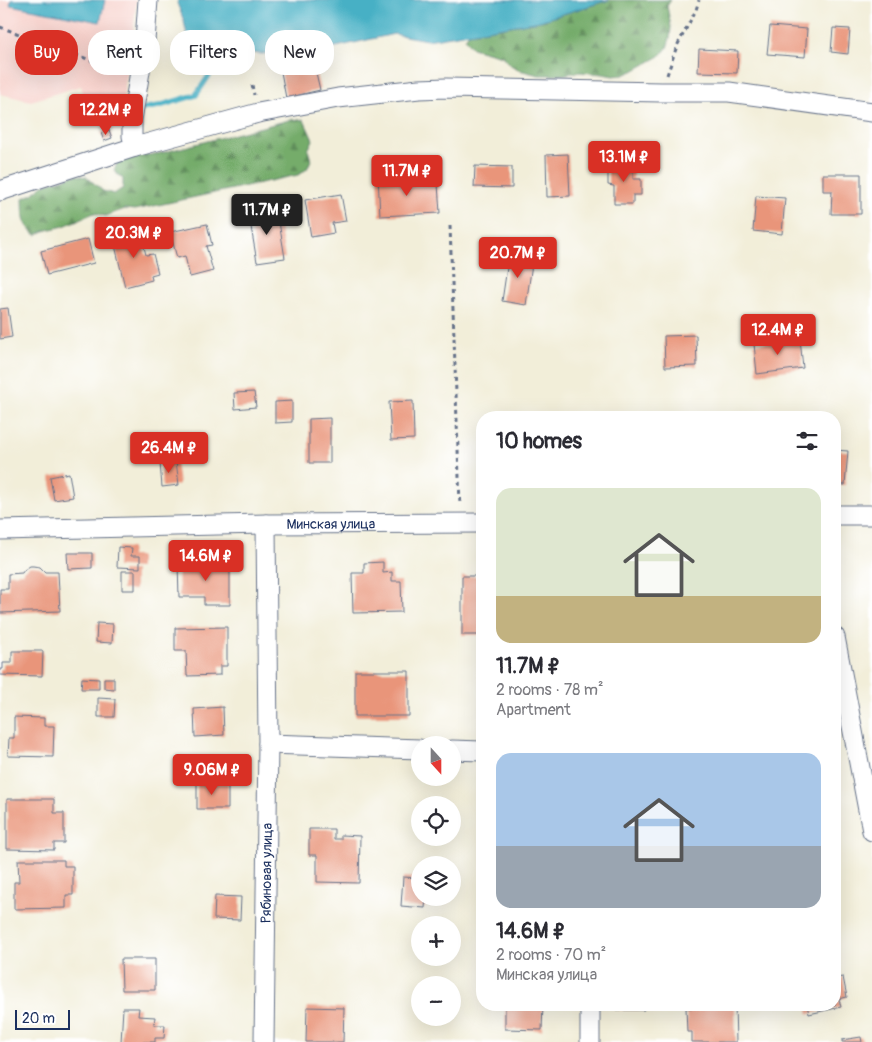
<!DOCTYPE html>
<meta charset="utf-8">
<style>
:root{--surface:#fff;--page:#f2f2f3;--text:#2b2b33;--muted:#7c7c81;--accent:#d93025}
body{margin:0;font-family:Pangolin,sans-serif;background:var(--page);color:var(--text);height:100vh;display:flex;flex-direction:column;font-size:19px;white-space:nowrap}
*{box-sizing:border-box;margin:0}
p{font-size:16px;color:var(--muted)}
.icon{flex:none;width:28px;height:28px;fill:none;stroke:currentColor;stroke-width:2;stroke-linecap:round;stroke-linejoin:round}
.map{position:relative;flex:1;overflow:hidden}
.side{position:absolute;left:476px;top:411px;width:365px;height:600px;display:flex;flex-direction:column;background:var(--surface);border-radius:20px;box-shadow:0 5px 20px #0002}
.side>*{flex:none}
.guide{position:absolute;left:15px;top:30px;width:386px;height:45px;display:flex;gap:10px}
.needle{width:32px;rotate:159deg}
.fabs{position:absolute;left:411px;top:736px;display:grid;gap:10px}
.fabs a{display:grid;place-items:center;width:50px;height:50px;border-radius:50%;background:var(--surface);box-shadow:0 5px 20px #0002;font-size:25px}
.scale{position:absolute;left:15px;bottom:12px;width:55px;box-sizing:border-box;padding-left:5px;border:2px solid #1b2f5e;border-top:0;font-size:14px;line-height:18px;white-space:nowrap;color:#1b2f5e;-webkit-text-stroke:4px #fff;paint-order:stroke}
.price{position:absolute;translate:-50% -42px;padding:0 11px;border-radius:5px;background:var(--accent);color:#fff;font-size:16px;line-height:32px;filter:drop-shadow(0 1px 2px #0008)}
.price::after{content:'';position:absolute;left:50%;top:30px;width:15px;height:11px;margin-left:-8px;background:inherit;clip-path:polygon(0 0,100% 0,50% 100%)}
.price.active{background:#222;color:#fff}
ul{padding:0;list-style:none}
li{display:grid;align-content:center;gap:10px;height:265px;padding:0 20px}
li span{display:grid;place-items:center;height:155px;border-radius:15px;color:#555}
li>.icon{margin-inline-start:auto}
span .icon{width:90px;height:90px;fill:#fffc;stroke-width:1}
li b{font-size:21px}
h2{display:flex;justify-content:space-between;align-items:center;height:60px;padding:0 20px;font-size:21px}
.chip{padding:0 18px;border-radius:20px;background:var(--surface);box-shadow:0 5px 20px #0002;font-size:18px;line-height:45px}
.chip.active{background:var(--accent);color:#fff}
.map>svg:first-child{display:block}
.built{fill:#f7d0ca}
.forest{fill:url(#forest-firs);stroke:#486e64}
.water{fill:#46b0c5;stroke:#307092}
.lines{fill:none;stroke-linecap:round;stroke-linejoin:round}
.stream{stroke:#46b0c5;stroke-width:5.5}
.building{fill:#e9957a}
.minor-casing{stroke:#667289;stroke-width:21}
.path{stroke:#667289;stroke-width:3;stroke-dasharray:4 4;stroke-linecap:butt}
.minor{stroke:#fff;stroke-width:19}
.labels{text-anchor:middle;stroke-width:4;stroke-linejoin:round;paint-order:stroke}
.street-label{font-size:14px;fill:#1b2f5e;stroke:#fff}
</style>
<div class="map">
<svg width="872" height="1042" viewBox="0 0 872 1042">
<defs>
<pattern id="forest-firs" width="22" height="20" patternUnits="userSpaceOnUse" patternTransform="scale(1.25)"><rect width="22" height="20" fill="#75ac6a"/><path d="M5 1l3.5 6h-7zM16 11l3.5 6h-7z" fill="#5f8c5a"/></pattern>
</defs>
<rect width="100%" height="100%" fill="#fff"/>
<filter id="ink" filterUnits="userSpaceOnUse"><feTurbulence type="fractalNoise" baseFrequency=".02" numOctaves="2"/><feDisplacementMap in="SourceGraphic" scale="10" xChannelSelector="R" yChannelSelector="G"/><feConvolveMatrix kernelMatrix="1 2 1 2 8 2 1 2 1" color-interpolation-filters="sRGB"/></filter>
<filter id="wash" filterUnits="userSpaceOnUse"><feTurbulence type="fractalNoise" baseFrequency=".0096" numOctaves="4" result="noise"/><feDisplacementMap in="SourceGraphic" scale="20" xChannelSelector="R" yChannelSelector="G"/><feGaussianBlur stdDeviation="1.12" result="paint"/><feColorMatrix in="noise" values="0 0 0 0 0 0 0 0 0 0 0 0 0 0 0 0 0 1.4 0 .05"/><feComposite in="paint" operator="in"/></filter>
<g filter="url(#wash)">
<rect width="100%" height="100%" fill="#f2eed9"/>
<path class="built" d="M0,0H136L133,39L119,119L89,113L81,86L31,101L0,94Z"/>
<path class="forest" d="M609,0H671L667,6L671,27L670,38L667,48L660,56L633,71L623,75L613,76L603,74L580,72L560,75H539L519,70L509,64L502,56L472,48L465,39L469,33L540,21Z
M293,119L304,120L313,140L308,150L311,160L307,169L298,175L135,210L125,209L105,216L94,213L64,226L44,231L36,235C21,223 24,215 23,198L33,194L43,185L76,175L87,177L103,191L114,194L123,188V179L114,171L118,161L138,154L149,155L161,153Z"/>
<path class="water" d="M11,0H105L100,22L10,5Z
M178,0H609L540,21L427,40L394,34L336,47L263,54L225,51L197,43L187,35L184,21L177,3Z"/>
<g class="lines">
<path class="stream" d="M142,109L159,106L196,95L229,46"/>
</g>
<g id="blocks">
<path class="building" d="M770,26L807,29L805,57L767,54Z
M833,28L850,29L848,54L831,52Z
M699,49L738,51L737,73L698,72Z
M314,64L320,90L286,98L281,72Z
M109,130L112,138L104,141L101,133Z
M568,154L570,196L547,197L546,155Z
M608,164H633V179H641V195H633V204H614V186L608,185Z
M475,166L512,167V188L474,187Z
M823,174H861V214H831L832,191H823Z
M409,175L410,185L438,184L440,213L380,216L378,176Z
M341,194L346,221L332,223L334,233L311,237L305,200Z
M756,196L785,198L782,234L753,231Z
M277,210L285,258L257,262L249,215Z
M207,224L212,245L206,246L213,271L190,277L185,256L177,258L170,232Z
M140,231L146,255L153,254L158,273L151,275L152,280L125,287L113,237Z
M88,239L94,263L47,275L41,251Z
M509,254L533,257L526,305L502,301Z
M8,308L12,337L0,339V309Z
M696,335L697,366L665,367L664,336Z
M800,339L803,368L757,374L754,344Z
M254,392L256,407L235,409L234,393Z
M292,401V422L275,423V402Z
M413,401L414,439L391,440L389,402Z
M330,418V463H309V419Z
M835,450L848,451L845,485L835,484Z
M176,461L179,485L162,487L160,463Z
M69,473L73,497L54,500L50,477Z
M118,547L132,548L131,556H140V568L117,567Z
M67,553H92V568L68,569Z
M383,562V573L392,572V581H401L402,612L353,613L352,573H364V563Z
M230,563V605H204V597H179L178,564Z
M30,566H33L40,567L45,572H58L60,611L0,613V589H8V574L22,573L24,570Z
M122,571H135V590H122Z
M462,576H481V583H482V635H462Z
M97,623L113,624L112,643L96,642Z
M227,627V666H220V675L187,676L186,651H175V628Z
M12,651H43L42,676L0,675V669H3V663H12Z
M355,671H409V716H355Z
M82,678L99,679V689H81Z
M104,678H114V689L104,688Z
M98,698L115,699L114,717H98Z
M223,707L224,735L195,737L194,709Z
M14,717L44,718V726H54L53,757L8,756L9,738H14Z
M197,783H228V809H197Z
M7,799H54V813H64V843H54V850L7,849Z
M309,829H334V839H341V835L360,836L359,883L317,882V855H309Z
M18,860H64V866H73V895H66V908L14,909V882H19Z
M403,877L420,878V898H426L425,908L401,906Z
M215,896L241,897L240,920L214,919Z
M121,959H155V990H122Z
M843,977L847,997L839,999L841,1007L809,1014L807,1005H835V978Z
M505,1005H543L542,1030L505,1029Z
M617,1005H644V1010H617Z
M703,1005H735L736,1042H692V1032H687L686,1008H704Z
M307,1007L344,1008L343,1042H306Z
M123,1008H139L138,1016L155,1017L154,1025H165L164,1038H155V1042H121Z
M861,1037L862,1042H842V1040Z"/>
</g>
</g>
<g filter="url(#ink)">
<use href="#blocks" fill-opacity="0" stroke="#667289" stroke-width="1"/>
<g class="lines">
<g class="minor-casing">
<g id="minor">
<path d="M135,147L132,136V120L145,41L148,0"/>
<path d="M0,191L135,147L258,113L338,98L419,89L446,88L661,92H729L872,112"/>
<path d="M835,515H872"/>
<path id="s1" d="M0,530L266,524L482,523"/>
<path d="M835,637L872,831"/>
<path d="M268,744L420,749"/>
<path d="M452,750L482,751"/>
<path id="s2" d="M264,1042L268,744L266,524"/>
<path d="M590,1042V1005"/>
</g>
</g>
<path class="path" d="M0,27L93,61
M667,75L677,46L696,10L699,0
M252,85L254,95
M450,226L460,505"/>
<use href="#minor" class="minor"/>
</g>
</g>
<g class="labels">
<g class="street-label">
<text dy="5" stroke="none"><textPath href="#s1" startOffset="331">Минская улица</textPath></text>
<text dy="5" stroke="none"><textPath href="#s2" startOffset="169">Рябиновая улица</textPath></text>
</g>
</g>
</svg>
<div class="fabs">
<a><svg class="needle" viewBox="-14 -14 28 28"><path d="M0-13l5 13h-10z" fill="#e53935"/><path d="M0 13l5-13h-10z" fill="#7c7c81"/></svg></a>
<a><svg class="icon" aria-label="locate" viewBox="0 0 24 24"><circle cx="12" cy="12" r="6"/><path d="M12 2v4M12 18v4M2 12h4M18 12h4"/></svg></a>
<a><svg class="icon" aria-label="layers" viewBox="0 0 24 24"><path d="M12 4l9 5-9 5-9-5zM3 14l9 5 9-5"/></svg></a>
<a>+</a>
<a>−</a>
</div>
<div class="scale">20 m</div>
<b class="price" style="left:106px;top:136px">12.2M ₽</b>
<b class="price" style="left:624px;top:183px">13.1M ₽</b>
<b class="price" style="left:407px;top:197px">11.7M ₽</b>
<b class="price active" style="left:267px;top:236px">11.7M ₽</b>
<b class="price" style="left:134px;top:259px">20.3M ₽</b>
<b class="price" style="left:518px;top:279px">20.7M ₽</b>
<b class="price" style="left:778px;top:356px">12.4M ₽</b>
<b class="price" style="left:169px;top:474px">26.4M ₽</b>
<b class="price" style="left:206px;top:582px">14.6M ₽</b>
<b class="price" style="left:212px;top:796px">9.06M ₽</b>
<div class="guide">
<a class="chip active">Buy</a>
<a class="chip">Rent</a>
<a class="chip">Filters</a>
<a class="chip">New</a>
</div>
<section class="side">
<h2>10 homes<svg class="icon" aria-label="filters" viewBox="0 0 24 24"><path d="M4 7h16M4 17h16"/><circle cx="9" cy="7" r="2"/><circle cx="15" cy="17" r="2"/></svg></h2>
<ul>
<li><span style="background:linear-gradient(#dfe7d0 70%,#c2b280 0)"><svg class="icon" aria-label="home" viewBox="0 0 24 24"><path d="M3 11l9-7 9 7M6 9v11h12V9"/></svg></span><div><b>11.7M ₽</b><p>2 rooms · 78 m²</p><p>Apartment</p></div></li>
<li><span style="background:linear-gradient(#a9c7e8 60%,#9aa5b1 0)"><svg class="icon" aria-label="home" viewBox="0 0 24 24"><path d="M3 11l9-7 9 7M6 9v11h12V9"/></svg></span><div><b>14.6M ₽</b><p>2 rooms · 70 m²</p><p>Минская улица</p></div></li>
</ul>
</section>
</div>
